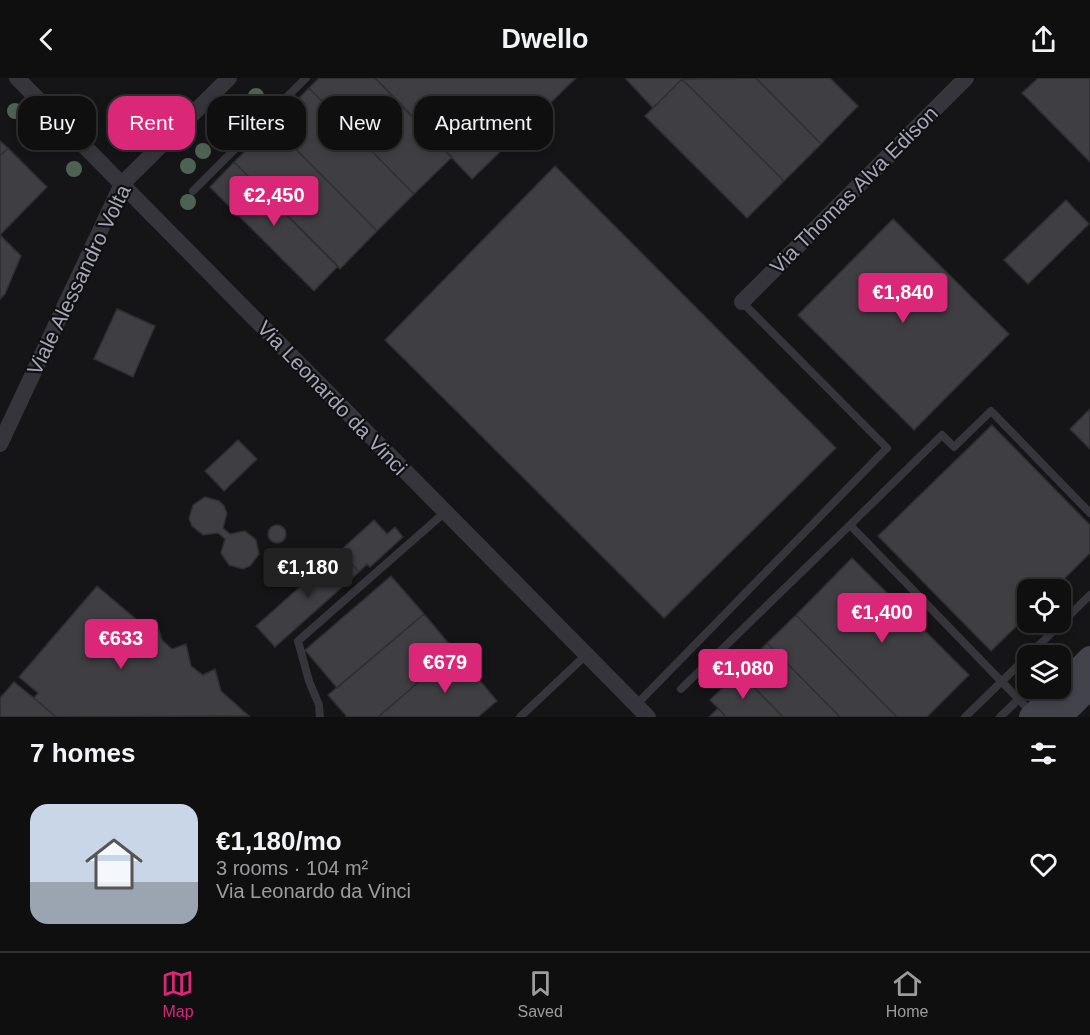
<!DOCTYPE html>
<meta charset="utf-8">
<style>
:root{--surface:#100f10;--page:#191819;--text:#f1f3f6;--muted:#9c9c9f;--line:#302f30;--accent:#db2777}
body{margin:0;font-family:Arial,sans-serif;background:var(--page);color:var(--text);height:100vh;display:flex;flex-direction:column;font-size:22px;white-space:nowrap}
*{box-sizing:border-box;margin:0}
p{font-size:20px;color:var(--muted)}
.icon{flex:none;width:33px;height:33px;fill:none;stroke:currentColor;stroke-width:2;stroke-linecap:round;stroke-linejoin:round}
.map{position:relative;height:639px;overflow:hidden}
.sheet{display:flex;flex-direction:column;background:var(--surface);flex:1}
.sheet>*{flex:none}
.top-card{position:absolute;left:18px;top:18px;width:600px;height:54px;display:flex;gap:12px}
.buttons{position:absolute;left:1017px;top:501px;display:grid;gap:12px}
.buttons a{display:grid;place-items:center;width:54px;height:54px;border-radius:12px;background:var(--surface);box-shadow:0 3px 9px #0003,0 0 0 2px var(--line);font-size:30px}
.price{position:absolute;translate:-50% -51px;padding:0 14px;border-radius:6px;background:var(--accent);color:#fff;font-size:20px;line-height:39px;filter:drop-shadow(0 2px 3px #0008)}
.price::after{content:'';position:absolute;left:50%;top:36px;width:18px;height:14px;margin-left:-9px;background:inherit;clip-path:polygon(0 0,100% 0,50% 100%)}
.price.on{background:#222;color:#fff}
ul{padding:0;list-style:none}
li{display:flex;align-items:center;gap:18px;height:150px;padding:0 30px}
li span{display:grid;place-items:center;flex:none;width:168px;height:120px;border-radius:18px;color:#555}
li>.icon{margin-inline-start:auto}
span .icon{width:72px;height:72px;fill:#fffc;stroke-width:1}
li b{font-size:26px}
h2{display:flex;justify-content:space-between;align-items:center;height:72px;padding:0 30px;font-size:26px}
.chip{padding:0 21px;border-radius:18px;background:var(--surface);box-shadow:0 3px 9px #0003,0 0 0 2px var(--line);font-size:21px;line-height:54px}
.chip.on{background:var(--accent);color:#fff}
header{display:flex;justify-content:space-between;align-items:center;height:78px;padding:0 30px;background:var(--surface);font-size:27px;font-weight:700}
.tabs{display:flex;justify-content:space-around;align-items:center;height:84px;border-top:2px solid var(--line);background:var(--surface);font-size:16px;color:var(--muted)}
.tabs a{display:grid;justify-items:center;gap:3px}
.tabs .on{color:var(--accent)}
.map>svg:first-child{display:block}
.building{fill:#3f3e43;stroke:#2f2e32;stroke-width:1.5}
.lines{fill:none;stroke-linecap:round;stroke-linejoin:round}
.lane{stroke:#36353b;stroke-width:8}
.street{stroke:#36353b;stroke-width:16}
.secondary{stroke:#43444b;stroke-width:24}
.tree{fill:#4e6254}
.labels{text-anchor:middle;stroke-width:4.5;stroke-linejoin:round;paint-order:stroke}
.street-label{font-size:21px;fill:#a6a7b7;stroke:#100f11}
</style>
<header><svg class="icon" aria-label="back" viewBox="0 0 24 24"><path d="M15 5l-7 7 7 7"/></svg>Dwello<svg class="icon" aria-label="share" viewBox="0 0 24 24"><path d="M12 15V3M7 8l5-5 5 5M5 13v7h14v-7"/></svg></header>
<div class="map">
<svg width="1090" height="639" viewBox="0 0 1090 639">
<rect width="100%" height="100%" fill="#151416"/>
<path class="building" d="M319,0H375L452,79L414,116L309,10Z
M375,0H576L472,101Z
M625,0H683L653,30Z
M756,0L821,66L784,103L682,1Z
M756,0H830L858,28L821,66Z
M1038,0H1090V84L1022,15Z
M682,1L784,103L747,140L645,38Z
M309,10L414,116L377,153L272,47Z
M272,47L377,153L340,191L234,84Z
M0,63L8,70L0,78Z
M8,70L47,109L0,157V78Z
M234,84L338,188L314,213L210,109Z
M555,88L836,370L664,540L385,262Z
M1066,122L1089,146L1028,206L1004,182Z
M893,141L1009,256L914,352L798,237Z
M0,157L21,178L5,216L0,221Z
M117,231L155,248L133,299L94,281Z
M1090,331V371L1070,351Z
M992,347L1090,447V475L1053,512H1028V537L991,573L878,458Z
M238,362L257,381L224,413L205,393Z
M205,419L219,423L224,428L227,435L223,450L230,456L245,453L256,462L259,476L250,488L243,491L229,487L221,475L225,461L218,455L203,457L192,448L189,441L193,427Z
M374,442L387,456L395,449L403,459L370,489L367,486L359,494L340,473Z
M268 456a9 9 0 1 1 18 0a9 9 0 1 1-18 0Z
M340,473L359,494L275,569L256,548Z
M852,480L969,597L927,639H897L796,537Z
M391,498L424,536L337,610L305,572Z
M97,508L143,547L156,542L162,562L172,571L186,566L191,588L203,597L215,591L221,613L249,638L56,639L34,620L38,615L19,599Z
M424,536L455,573L378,639H347L328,617Z
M796,537L897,639H840L767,565Z
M767,565L840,639H783L739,594Z
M455,573L497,623L478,639H378Z
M739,594L783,639H726L718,630L710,622Z
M14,604L34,620L56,639H0V620Z
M718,630L726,639H709Z"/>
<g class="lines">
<path class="lane" d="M193,113L306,0
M1028,578L1090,517
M681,611L850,447
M636,627L887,370L742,224
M1032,635L850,447L942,357L954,369L991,333L1090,435
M320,639L319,627L309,603L298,563L444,435
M520,639L586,577
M965,639L1028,578
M1000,639L1019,621"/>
<path class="street" d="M17,0L648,639
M742,224L966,0
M0,366L122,106L229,0"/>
<path class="secondary" d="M1060,610L1090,580
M1031,639L1060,610
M1060,639L1090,609"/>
</g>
<g class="tree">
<circle cx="256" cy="18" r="8"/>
<circle cx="242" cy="32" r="8"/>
<circle cx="15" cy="33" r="8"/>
<circle cx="230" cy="45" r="8"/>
<circle cx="39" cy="57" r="8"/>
<circle cx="216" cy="59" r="8"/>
<circle cx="203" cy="73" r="8"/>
<circle cx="188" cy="88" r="8"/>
<circle cx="74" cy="91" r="8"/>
<circle cx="188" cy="124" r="8"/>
</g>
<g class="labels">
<g class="street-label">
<text transform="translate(854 112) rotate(-45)" y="7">Via Thomas Alva Edison</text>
<text transform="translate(79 202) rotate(-64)" y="7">Viale Alessandro Volta</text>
<text transform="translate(332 320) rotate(46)" y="7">Via Leonardo da Vinci</text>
</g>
</g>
</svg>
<div class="buttons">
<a><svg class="icon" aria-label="locate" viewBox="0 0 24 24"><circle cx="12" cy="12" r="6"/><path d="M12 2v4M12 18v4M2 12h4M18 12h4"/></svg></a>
<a><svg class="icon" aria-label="layers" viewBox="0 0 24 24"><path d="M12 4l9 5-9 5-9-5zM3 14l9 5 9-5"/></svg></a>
</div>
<b class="price" style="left:274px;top:149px">€2,450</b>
<b class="price" style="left:903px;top:246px">€1,840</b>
<b class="price on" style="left:308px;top:521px">€1,180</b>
<b class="price" style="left:882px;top:566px">€1,400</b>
<b class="price" style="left:121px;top:592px">€633</b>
<b class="price" style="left:445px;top:616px">€679</b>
<b class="price" style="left:743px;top:622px">€1,080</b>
<div class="top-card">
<a class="chip">Buy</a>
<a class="chip on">Rent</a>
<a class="chip">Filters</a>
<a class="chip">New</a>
<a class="chip">Apartment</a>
</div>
</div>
<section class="sheet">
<h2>7 homes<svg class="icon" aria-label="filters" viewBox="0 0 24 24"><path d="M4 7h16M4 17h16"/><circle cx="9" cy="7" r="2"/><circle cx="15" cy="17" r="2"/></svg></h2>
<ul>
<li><span style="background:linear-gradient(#c9d6e8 65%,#9aa5b1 0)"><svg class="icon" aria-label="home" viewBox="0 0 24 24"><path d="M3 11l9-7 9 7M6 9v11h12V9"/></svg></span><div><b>€1,180/mo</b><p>3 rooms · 104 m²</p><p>Via Leonardo da Vinci</p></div><svg class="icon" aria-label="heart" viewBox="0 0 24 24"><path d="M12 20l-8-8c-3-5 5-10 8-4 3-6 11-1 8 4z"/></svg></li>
</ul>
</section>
<nav class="tabs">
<a class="on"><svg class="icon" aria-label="map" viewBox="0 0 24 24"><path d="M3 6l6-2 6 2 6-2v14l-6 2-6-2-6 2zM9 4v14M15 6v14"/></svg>Map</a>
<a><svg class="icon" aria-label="saved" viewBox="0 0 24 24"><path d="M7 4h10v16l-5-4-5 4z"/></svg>Saved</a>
<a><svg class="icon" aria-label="home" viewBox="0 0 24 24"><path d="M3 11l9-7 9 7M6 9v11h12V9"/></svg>Home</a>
</nav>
